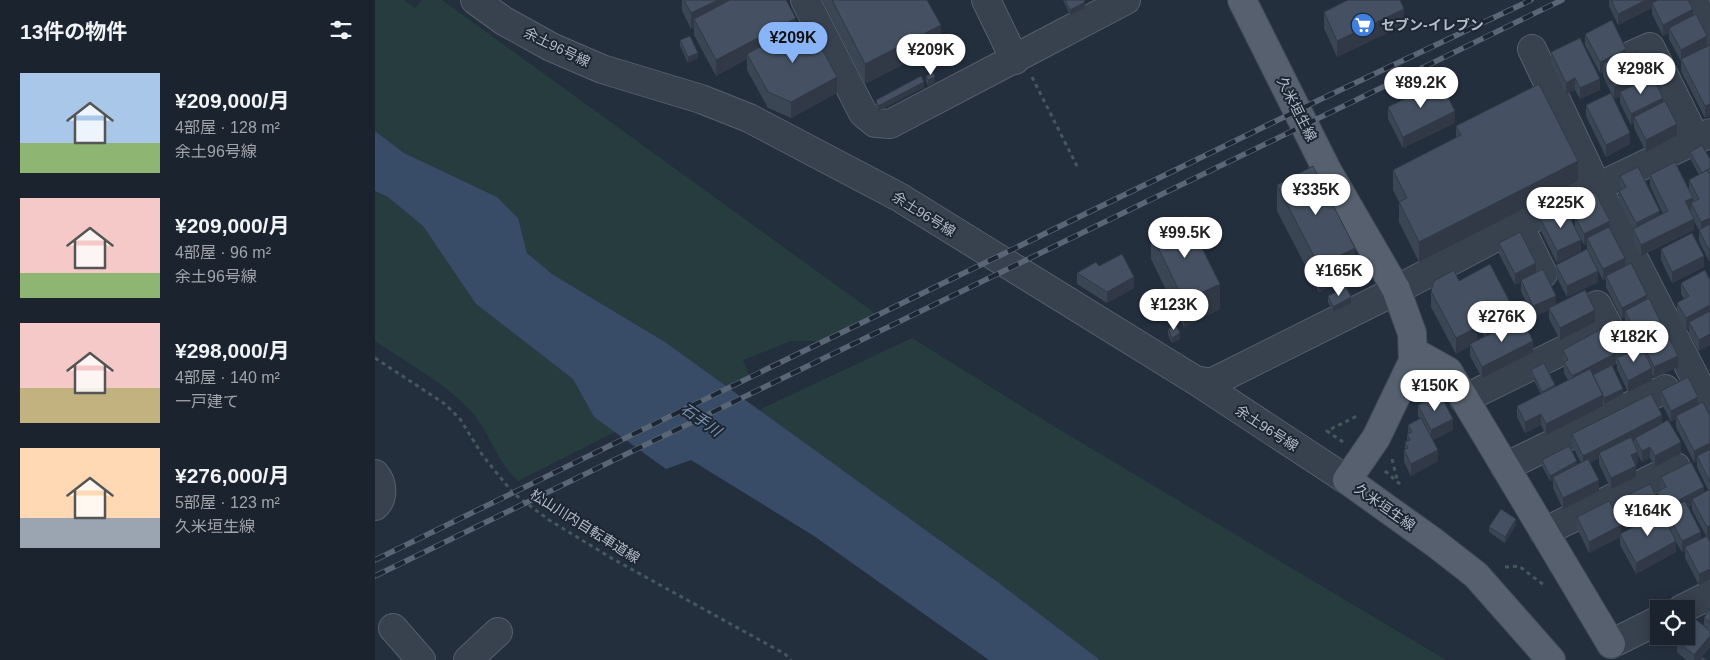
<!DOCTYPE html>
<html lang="ja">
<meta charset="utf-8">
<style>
:root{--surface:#1b232e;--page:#242b36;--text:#f1f3f6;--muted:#a0a4aa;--line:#39404a;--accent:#8ab4f8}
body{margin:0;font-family:Arial,"Noto Sans JP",sans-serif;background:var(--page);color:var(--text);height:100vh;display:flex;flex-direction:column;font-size:19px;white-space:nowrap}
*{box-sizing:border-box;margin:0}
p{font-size:16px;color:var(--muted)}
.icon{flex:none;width:28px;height:28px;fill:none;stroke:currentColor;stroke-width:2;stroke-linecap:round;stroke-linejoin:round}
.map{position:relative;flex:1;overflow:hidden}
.panel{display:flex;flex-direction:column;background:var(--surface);width:375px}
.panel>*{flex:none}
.tools{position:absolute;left:1275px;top:600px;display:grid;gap:10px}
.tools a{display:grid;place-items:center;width:45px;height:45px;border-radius:0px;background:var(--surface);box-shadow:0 2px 12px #0003,0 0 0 1px var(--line);font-size:25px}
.price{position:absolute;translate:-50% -42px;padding:0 11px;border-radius:18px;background:#fff;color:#222;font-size:16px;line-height:32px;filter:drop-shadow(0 1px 2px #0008)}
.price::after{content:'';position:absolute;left:50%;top:30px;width:15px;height:11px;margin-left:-8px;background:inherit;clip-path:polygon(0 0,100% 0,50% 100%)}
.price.current{background:var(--accent);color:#111}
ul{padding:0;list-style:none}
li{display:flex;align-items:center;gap:15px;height:125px;padding:0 20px}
li span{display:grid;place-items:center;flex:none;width:140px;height:100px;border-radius:0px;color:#555}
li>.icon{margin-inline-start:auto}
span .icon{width:60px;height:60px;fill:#fffc;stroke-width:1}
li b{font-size:21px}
h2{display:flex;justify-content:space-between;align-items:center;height:60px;padding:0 20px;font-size:21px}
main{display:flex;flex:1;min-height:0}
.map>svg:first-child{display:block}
.green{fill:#263c3f}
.water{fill:#394c67}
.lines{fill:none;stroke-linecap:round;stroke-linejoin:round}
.minor-casing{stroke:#565f6c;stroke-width:30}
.major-casing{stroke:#414a57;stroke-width:30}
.path{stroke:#44595c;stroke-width:3;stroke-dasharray:4 4;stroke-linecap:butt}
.minor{stroke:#38414e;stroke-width:28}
.major{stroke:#56606e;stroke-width:28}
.rail-casing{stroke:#5a6575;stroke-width:5.5}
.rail{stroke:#1d2633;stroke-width:4;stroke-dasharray:11;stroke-linecap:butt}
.wall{fill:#3b4654;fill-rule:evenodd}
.shaded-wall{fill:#303945}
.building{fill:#455162;stroke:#303945}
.labels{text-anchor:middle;stroke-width:4;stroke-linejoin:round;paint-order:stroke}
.poi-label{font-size:14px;font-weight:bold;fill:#b4bcc9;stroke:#1d2633;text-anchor:start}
.street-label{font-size:14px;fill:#b4bcc9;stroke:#1d2633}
.water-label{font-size:15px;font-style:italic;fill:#7c92b1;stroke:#1d2633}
</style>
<main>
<section class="panel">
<h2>13件の物件<svg class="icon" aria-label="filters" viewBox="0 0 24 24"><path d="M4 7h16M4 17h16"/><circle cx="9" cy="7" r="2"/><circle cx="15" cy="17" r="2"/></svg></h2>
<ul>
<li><span style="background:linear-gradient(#a9c7e8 70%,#8fb573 0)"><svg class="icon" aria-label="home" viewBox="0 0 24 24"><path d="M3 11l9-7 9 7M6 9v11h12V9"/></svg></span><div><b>¥209,000/月</b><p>4部屋 · 128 m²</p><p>余土96号線</p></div></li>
<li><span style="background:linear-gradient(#f6c9c9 75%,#8fb573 0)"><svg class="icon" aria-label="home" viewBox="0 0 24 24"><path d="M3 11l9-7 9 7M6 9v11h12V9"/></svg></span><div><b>¥209,000/月</b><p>4部屋 · 96 m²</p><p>余土96号線</p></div></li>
<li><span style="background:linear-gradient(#f6c9c9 65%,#c2b280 0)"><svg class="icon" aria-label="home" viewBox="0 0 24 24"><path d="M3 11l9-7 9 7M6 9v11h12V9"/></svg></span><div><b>¥298,000/月</b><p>4部屋 · 140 m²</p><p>一戸建て</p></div></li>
<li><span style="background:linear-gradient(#ffd9b3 70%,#9aa5b1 0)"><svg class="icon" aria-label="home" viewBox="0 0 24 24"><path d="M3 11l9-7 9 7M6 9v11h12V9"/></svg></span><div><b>¥276,000/月</b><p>5部屋 · 123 m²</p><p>久米垣生線</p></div></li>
</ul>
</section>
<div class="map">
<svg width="1335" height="660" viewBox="0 0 1335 660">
<rect width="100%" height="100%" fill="#242f3e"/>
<path class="green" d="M0,0H29L40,8L47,0H67L501,314L445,341H416L368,360L374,375L351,387L290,342L177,274L152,253L143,218L122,197L29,153L0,131Z
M0,191L13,197L48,226L101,304L198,379L219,417L240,432L143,481C121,461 115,432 96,411C70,383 32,363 0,341Z
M537,338L685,430L1071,660H725L624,583L384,410Z"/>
<path class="water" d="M0,131L29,153L122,197L143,218L152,253L177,274L290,342L624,583L725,660H614L439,536L316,460L291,469L219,417L198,379L101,304L48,226L13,197L0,191Z"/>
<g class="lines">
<g class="minor-casing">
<path id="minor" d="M100,0L129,21L176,47L227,69L326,99L374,118L524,197L820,380L972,480
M430,0L488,113L500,123L515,124L751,0
M611,0L640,60
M1318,0L1335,34
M1157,49L1222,187L1335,407
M1255,56L1275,47L1321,140
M1144,225L1168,274
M1222,305L1245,349
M820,380L836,383L1006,298L1144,225L1335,133
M1089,399L1234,328
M1130,467L1290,389
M0,474C8,483 9,498 0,506
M1169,532L1301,467
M1307,609L1335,595
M18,628L46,660
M1236,644L1284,620
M93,660L123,632"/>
</g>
<g class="major-casing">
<path id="major" d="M867,0L952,170L1021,289L1037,333L1038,361L1001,438L972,480L1060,543L1101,575L1176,660
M1039,352L1073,371L1236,644"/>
</g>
<path class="path" d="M657,77L704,170
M0,358L70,404L85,419L108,456L138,493L174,520L238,559L410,654L416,660
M968,442L952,431L982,416
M1017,459L1022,479
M1010,471L1026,485
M1130,567L1144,566L1170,586"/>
<use href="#minor" class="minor"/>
<use href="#major" class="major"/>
<g class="rail-casing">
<path id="rail" d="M0,560L942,101L1156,0
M0,576L1187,0"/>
</g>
<use href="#rail" class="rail"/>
</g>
<path class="wall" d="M307,0H411L421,27L462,93L416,118L393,108L372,70V59L341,76L319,35V28L316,29L307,11Z
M447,0H552L566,45L490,84Z
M688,0H709L710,8L695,15Z
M1234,0H1313L1318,15L1332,36L1330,118L1306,71V61L1294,39V33L1288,36L1277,14V8L1243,25L1234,6Z
M949,12L1029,25L962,57L949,28Z
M1210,34L1251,53L1253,57L1275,77L1288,102L1302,135L1271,152L1259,128V123L1256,125L1245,103V96L1239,99L1228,76V72L1225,73L1210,45Z
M305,40L323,58L313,63L305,46Z
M1176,52L1225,90L1205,99L1200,90L1191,94L1176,63Z
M551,76L560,82L553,86L551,81Z
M549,87L503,111L501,106V100Z
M1211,105L1255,144L1231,157L1211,116Z
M1013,107L1080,123L1028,148L1013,119Z
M1081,126L1203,181L1044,262L1024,222V202L1018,190V170L1081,138Z
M1315,152L1335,159V261H1334L1324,241V230L1319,221V230L1266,256L1258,240V229L1244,202V191L1247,189L1245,187V176L1285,215L1288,214L1275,186V175L1314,190V180L1324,175L1315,158Z
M902,185L980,273L944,292L902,211Z
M1202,201L1235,229L1250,266L1272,299L1303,367L1279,378L1277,374V380L1253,392L1242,369V358L1263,347L1250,322V317L1247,319L1231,287V279L1228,280L1212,250V244L1209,245L1200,228V217L1204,215L1202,212Z
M1165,218L1206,251L1182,263L1165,229Z
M776,233L845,309L809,327L776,259Z
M1124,243L1161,273L1181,305L1220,322L1185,340L1174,319V310L1158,317L1146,291V282L1140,285L1124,254Z
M1286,249L1329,267L1297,283L1286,260Z
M1181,265L1223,282L1192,297L1181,276Z
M724,266L759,288L732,303L702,284V273Z
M1330,270L1324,351L1314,333V328L1311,330L1302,314V303L1309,299L1306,294V283Z
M1084,281L1138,323L1158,352L1107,378L1095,356V346L1081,354L1056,307V291ZM1105,327L1110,337L1102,341V328Z
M953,296L976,303L958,312L953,302Z
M793,329L805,339L797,343L793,335Z
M1188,350L1241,364L1237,366L1248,394L1229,404L1228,402V406L1171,435L1166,425L1150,433L1142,417V406L1166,394L1156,375V370L1180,387L1193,380L1189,373Z
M1286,391L1323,404L1335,416V536L1333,538L1335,542V580L1324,585L1310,558V551L1307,552L1301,542V552L1261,574L1245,545V537L1214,553L1202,528V517L1246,533L1256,528L1247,509V498H1282V492L1286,489V477L1329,492L1333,490L1322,467V461L1319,462L1301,427V419L1296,422L1286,402ZM1317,505V510L1331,536L1326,539L1313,507ZM1287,512L1290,518H1291V522L1287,514Z
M1043,405L1078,430L1058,440L1063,461L1036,476L1029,462V450H1030V442H1032V434H1033V425L1045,419L1043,416Z
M1287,423L1306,453L1280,467L1275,458L1267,462L1263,455V463L1260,464L1261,477L1236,489L1224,464V458L1215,463L1224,491L1188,509L1178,488V480L1175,481L1167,466V460L1202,465L1206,463L1197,445V434Z
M1141,525L1130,543L1114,532V527Z
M1335,608V647L1324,660H1311L1302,652V641L1304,639L1301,636H1311L1329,626V618Z"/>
<path class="shaded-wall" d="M343,0H376L319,19V28L316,29V13Z
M1271,0H1287L1277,3V8L1243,25V14Z
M710,2V8L695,15V10Z
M1029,9V25L962,57V41Z
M1318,9V20L1294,28V33L1288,36V25Z
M421,18V33L372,54V59L341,76V60Z
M566,25V45L490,84V64Z
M1332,36V47L1306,59V61V50Z
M1251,49V60L1228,64V72L1225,73V62Z
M323,53V58L313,63V57Z
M1275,69V80L1245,92V96L1239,99V87Z
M462,77V93L416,118V102Z
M560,77V82L553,86V80Z
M1200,78V90L1191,94V83Z
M1225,79V90L1205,99V88Z
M549,82V87L503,111V106Z
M1288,98V109L1259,117V123L1256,125V114Z
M1335,104V115L1330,118V106Z
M1080,111V123L1028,148V137Z
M1302,124V135L1271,152V140Z
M1255,133V144L1231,157V145Z
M1203,161V181L1044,262V242Z
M1318,198V208L1316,203V210L1310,213V201Z
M1285,211V222L1261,234V223Z
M1335,218V229L1326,234V222Z
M1319,219V230L1266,256V245Z
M1235,221V232L1212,238V244L1209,245V234Z
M1206,240V251L1182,263V251Z
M980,248V273L944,292V266Z
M1335,249V261H1334V250Z
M1329,256V267L1297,283V272Z
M1250,258V269L1231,276V279L1228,280V269Z
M1161,263V274L1146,280V282L1140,285V274Z
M1223,271V282L1192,297V286Z
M759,277V288L732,303V292Z
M845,284V309L809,327V301Z
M1272,295V306L1250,311V317L1247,319V308Z
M1181,296V307L1174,308V310L1158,317V306Z
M976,297V303L958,312V307Z
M1335,305V316L1314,322V328L1311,330V318Z
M1138,308V324L1111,338V322Z
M1220,310V322L1185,340V328Z
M1105,311V327L1102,328V342L1095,344V346L1081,354V338L1097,315Z
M1288,327V338L1268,344V348L1264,350V339Z
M805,333V339L797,343V338Z
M1335,334V345L1324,351V340Z
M1158,341V352L1107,378V367Z
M1241,353V364L1197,387V376Z
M1303,356V367L1279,378V367Z
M1277,368V380L1253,392V381Z
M1248,389V394L1229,404V398Z
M1228,395V406L1171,435V424Z
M1323,397V408L1301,416V419L1296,422V411Z
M1166,414V425L1150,433V422Z
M1287,415V426L1260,438V440L1226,457L1224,453V458L1208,467V456Z
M1078,419V430L1056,441V430Z
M1306,442V453L1280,467V456Z
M1335,443V454L1322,456V461L1319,462V451Z
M1275,447V458L1267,462V451Z
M1063,450V461L1036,476V464Z
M1263,452V463L1256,466V455Z
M1202,461V467L1178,477V480L1175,481V476Z
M1261,466V477L1236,489V478Z
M1224,480V491L1188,509V498Z
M1329,487V498L1317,499V505L1294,516L1291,511V518H1290V507Z
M1287,508V519L1258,532V521Z
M1141,519V525L1130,543V537Z
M1246,525V537L1245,534V537L1214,553V542Z
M1335,525V536L1332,538V527Z
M1326,532V543L1310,547V551L1307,552V541Z
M1301,541V552L1261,574V563Z
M1335,569V580L1324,585V574Z
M1335,636V647L1324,660H1319V655Z"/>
<path class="building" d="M309,0H343L316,13Z
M355,0H411L421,18L341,60L319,19Z
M457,0H552L566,25L490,64Z
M690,0H709L710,2L695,10Z
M973,0H1025L1029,9L962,41L949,12Z
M1236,0H1271L1243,14Z
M1283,0H1313L1318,9L1288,25L1277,3Z
M1321,14L1332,36L1306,50L1294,28Z
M1237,20L1251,49L1225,62L1210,34Z
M432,21L462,77L416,102L393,92L372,54Z
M315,36L323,53L313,57L305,40Z
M1205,38L1225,79L1205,88L1200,78L1191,83L1176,52Z
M1335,45V104L1330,106L1306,59Z
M1265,51L1275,69L1239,87L1228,64L1251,53L1253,57Z
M558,72L560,77L553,80L551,76Z
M546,76L549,82L503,106L501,100Z
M1277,76L1288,98L1256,114L1245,92Z
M1065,81L1080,111L1028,137L1013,107Z
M1164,84L1203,161L1044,242L1024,202L1032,198L1018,170L1086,135L1081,126Z
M1236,93L1255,133L1231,145L1211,105Z
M1290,101L1302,124L1271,140L1259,117Z
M1327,145L1335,159V168L1327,173L1315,152Z
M1300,162L1318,198L1310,201L1319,219L1266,245L1258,229L1293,211L1275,175Z
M938,166L980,248L944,266L902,185Z
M1263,167L1285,211L1261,223L1244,191L1251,187L1245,176Z
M1332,170L1335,175V218L1326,222L1316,203L1324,199L1314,180Z
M1220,192L1235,221L1209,234L1200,217L1208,212L1202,201Z
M1189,206L1206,240L1182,251L1165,218Z
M811,216L845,284L809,301L776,233Z
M1335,224V249L1334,250L1324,230Z
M1234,227L1250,258L1228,269L1212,238Z
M1145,232L1161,263L1140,274L1124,243Z
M1317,233L1329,256L1297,272L1286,249Z
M1212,249L1223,271L1192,286L1181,265Z
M747,254L759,277L732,292L702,273L721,262L724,266Z
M1256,263L1272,295L1247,308L1231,276Z
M1115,264L1138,308L1111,322L1105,311L1097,315L1102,327L1081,338L1056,291L1059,281L1079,270L1084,281Z
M1168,269L1181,296L1158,306L1146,280Z
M1330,270L1335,280V305L1311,318L1302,303L1314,296L1306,283Z
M971,287L976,297L958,307L953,296Z
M1210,290L1220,310L1185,328L1174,308Z
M1274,298L1288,327L1264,339L1250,311Z
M1335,311V334L1324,340L1314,322Z
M1147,318L1158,341L1107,367L1095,344Z
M801,325L805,333L797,338L793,329Z
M1228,328L1241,353L1197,376L1189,362L1193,360L1188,350Z
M1291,332L1303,356L1279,367L1268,344Z
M1266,346L1277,368L1253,381L1242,358Z
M1169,363L1180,385L1167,392L1156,370Z
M1237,365L1248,389L1229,398L1218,375Z
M1215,369L1228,395L1171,424L1166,414L1150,422L1142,406Z
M1313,377L1323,397L1296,411L1286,391Z
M1065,394L1078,419L1056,430L1043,405Z
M1276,394L1287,415L1208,456L1197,434Z
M1328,402L1335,416V443L1319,451L1301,416Z
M1046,418L1063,450L1036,464L1029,450L1033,448L1030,442L1035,440L1032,434L1037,432L1033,425Z
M1293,420L1306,442L1280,456L1275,447L1267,451L1260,438Z
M1256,437L1263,452L1256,455L1261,466L1236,478L1224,453Z
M1194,446L1202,461L1175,476L1167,460Z
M1335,449V482L1322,456Z
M1213,459L1224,480L1188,498L1178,477Z
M1316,462L1329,487L1290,507L1282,492L1291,487L1286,477Z
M1275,484L1287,508L1258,521L1247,498Z
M1335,489V525L1332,527L1317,499Z
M1234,501L1246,525L1214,542L1202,517Z
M1310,501L1326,532L1307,541L1291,511Z
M1126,509L1141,519L1130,537L1114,527Z
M1286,512L1301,541L1261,563L1245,534Z
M1332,536L1335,542V569L1324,574L1310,547Z
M1335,608V622L1329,618Z
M1312,612L1335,631V636L1319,655L1302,641L1306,636H1311V613Z
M1327,657L1332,660H1325Z"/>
<defs>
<g id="supermarket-disc" transform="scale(1.25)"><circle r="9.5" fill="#3f7fe0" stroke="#1d2633"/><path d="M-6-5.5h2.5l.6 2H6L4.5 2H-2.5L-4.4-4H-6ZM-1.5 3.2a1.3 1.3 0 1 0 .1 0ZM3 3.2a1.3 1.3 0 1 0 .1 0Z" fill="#fff"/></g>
</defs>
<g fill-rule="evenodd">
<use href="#supermarket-disc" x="988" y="25"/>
</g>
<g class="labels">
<g class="poi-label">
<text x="1006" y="30">セブン-イレブン</text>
</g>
<g class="street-label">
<text transform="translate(182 47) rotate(26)" y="5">余土96号線</text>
<text transform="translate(922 109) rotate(63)" y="5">久米垣生線</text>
<text transform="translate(549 214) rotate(32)" y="5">余土96号線</text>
<text transform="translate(892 428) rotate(33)" y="5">余土96号線</text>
<text transform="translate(1010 507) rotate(35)" y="5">久米垣生線</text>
<text transform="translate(210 526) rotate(32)" y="5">松山川内自転車道線</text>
</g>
<g class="water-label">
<text transform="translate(326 420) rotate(35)" y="5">石手川</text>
</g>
</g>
</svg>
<div class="tools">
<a><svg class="icon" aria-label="locate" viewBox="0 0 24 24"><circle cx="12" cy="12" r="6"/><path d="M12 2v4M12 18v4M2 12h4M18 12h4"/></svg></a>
</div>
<b class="price current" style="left:418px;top:64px">¥209K</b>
<b class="price" style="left:556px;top:76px">¥209K</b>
<b class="price" style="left:1266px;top:95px">¥298K</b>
<b class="price" style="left:1046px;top:109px">¥89.2K</b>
<b class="price" style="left:941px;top:216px">¥335K</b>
<b class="price" style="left:1186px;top:229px">¥225K</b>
<b class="price" style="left:810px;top:259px">¥99.5K</b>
<b class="price" style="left:964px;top:297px">¥165K</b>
<b class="price" style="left:799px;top:331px">¥123K</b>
<b class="price" style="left:1127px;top:343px">¥276K</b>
<b class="price" style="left:1259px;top:363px">¥182K</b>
<b class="price" style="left:1060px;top:412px">¥150K</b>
<b class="price" style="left:1273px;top:537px">¥164K</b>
</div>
</main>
